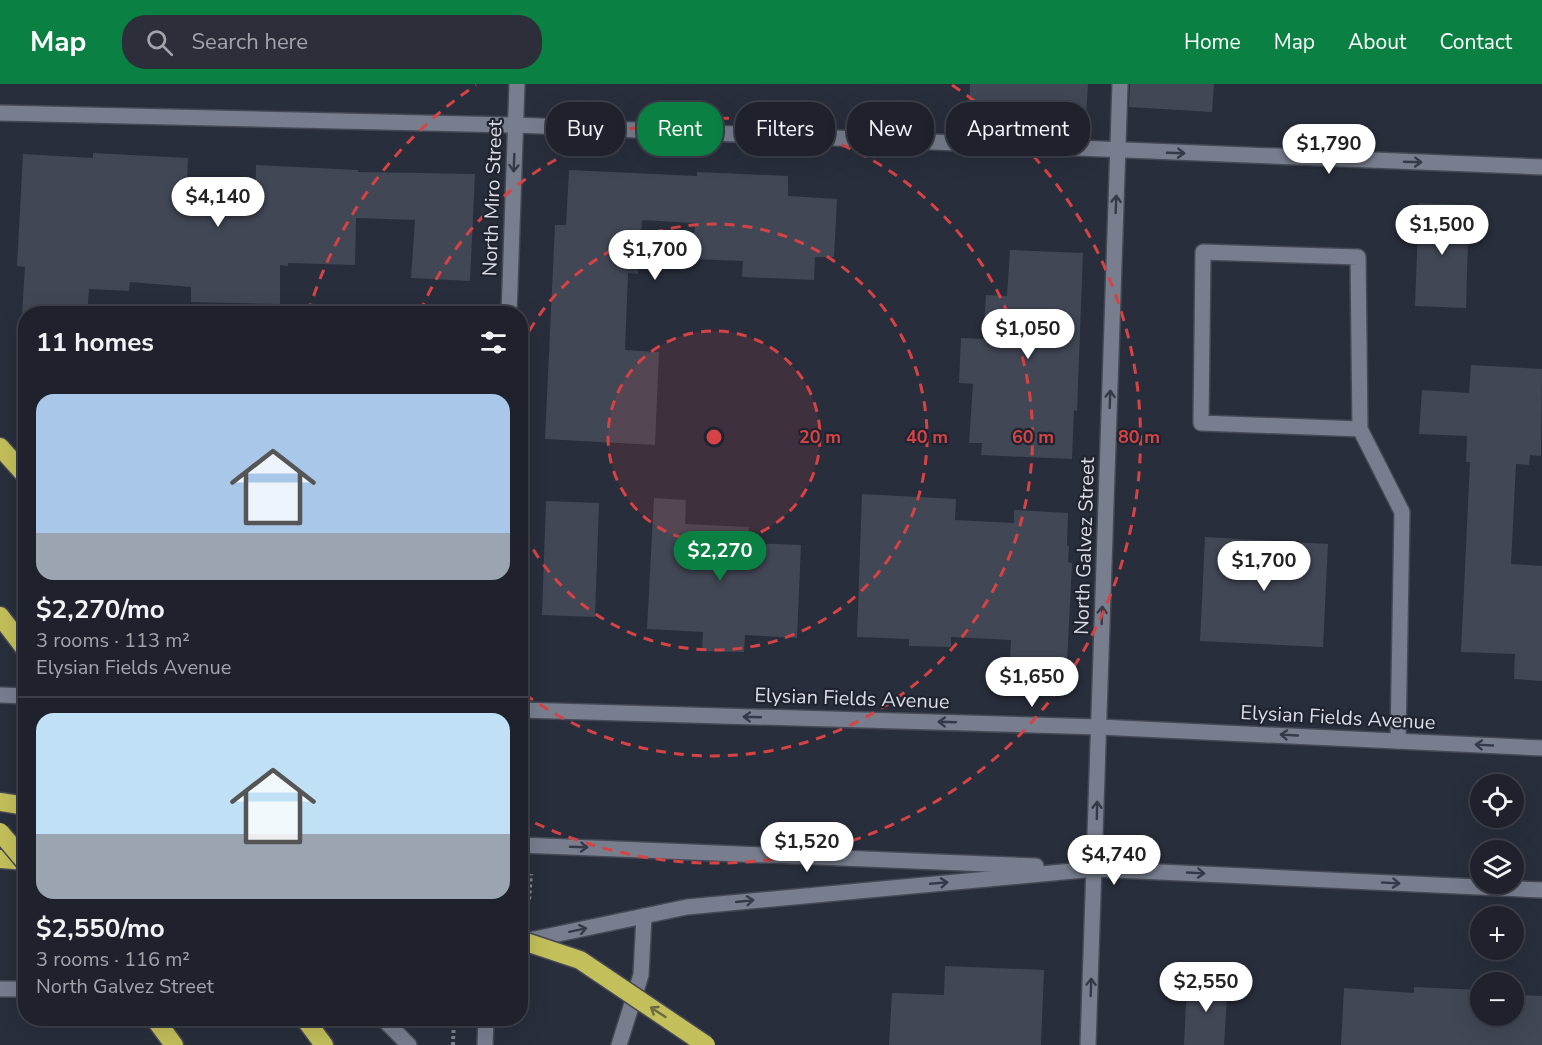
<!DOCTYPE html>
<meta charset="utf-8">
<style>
:root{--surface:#1f222d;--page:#2c2f39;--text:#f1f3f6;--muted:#a1a4aa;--line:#3c3f49;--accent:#0b8043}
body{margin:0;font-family:"Nunito Sans",sans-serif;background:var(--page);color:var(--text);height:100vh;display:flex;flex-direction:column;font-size:22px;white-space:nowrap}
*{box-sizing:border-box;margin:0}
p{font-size:20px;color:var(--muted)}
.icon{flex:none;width:33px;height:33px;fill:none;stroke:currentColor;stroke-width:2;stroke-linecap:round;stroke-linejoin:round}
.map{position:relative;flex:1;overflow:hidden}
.details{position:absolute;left:18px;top:222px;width:510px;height:720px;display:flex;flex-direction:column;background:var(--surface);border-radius:24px;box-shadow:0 6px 24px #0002,0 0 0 2px var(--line)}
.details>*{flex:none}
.guide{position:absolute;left:546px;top:18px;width:570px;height:54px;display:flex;gap:12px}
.tools{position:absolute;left:1470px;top:690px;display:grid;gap:12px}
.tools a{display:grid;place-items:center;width:54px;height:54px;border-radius:50%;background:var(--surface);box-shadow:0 6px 24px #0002,0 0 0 2px var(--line);font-size:30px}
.price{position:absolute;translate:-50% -51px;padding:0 14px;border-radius:21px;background:#fff;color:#222;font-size:20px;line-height:39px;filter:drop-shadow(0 2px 3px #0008)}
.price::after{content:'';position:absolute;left:50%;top:36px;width:18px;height:14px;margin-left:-9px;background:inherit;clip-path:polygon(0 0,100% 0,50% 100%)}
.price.current{background:var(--accent);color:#fff}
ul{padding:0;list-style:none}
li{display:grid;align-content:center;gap:12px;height:318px;padding:0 18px}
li+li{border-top:2px solid var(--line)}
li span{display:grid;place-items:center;height:186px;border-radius:18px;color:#555}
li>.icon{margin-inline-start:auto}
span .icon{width:108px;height:108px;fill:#fffc;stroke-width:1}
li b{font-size:26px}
h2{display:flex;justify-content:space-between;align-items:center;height:72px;padding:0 18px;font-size:26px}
.chip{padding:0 21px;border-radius:24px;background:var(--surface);box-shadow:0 6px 24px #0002,0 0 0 2px var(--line);font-size:21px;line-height:54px}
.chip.current{background:var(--accent);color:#fff}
header{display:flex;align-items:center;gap:36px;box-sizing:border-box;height:84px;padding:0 30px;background:var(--accent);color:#fff}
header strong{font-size:28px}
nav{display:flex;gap:33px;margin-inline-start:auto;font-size:21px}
.search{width:420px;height:54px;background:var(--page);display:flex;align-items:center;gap:15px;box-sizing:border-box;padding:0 21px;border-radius:24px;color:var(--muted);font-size:22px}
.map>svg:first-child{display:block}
.building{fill:#424756}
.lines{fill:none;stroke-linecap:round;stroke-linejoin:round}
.service-casing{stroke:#464955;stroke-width:18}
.minor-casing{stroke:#464955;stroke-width:18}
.tertiary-casing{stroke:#464955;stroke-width:18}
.secondary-casing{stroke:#464955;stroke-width:18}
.motorway-casing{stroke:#464955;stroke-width:21}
.path{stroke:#808490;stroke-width:4;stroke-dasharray:3 3;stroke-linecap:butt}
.service{stroke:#787e8e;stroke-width:15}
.minor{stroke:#787e8e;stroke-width:15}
.tertiary{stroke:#787e8e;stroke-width:15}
.secondary{stroke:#787e8e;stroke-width:15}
.motorway{stroke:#c3bf5a;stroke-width:18}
.motorway-bridge-casing{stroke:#464955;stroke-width:21;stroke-linecap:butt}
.motorway-bridge{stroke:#c3bf5a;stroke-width:18}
.oneway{stroke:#363a48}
.oneway2{stroke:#696a43}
.ring{fill:none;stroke:#d64344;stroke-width:3;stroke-dasharray:10 8}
.labels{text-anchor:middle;stroke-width:4.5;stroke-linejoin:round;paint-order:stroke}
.street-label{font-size:20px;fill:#d9dce6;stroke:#202431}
.centre{fill:#d64344;stroke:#202431;stroke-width:3}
.ring-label{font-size:18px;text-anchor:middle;font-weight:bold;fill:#d64344;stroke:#202431;stroke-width:4.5;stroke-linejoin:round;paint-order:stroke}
</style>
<header>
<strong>Map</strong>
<div class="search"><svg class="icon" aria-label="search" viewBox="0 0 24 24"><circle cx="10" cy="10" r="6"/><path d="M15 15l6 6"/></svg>Search here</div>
<nav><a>Home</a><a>Map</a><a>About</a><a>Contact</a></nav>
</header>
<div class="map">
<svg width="1542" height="961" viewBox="0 0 1542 961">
<rect width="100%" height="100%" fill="#292e3c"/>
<path class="building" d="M970,0H1088L1086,34L969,29Z
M1130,0H1214L1212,28L1129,23Z
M93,69L188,74L186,119L255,120L256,81L358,86V88L475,90L470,197L411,194L415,136L356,134L355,181L288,179V182L280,181V220L191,218V203L130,198L129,207L89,205L87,230H22L25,183L17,182L23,70L93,74Z
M569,86L697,92V88L788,92V112L837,115L834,173H815L814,196L742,193L743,177L693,175L695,139L642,136L638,190L628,189L625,266L659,268L655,361L545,355L555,141H566Z
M1419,119L1469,121L1466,224L1415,222Z
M1010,166L1083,169L1077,327L1074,326L1072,375L981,371L982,359H969L973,300L959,299L961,254L983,255L986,211L1007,212Z
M1471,281L1542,285L1541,372L1530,371L1529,381L1516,380L1511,480L1542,482V597L1514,595L1515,570L1461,568L1470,378H1466L1467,352L1419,350L1422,306L1469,309Z
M862,410L956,415L955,436L1014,439V426L1068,429L1067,462H1069L1068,478L1072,479L1067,579L1010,576L1011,556L951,553V563L909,562V555L857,553Z
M654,414L686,416L685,440L749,443V459L801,461L797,554L745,551L744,568L702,567L703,548L647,545Z
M546,417L599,419L595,533L542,531Z
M1205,453L1328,460L1323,563L1200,557Z
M945,882L1044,886L1041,961H889L892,909L944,911Z
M1187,897L1228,899L1224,961H1184Z
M1414,903L1480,906V932H1514V911L1542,912V961H1341L1344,904L1414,909Z"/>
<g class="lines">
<g class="service-casing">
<path id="service" d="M1360,345L1201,339L1203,168L1358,173L1360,345L1402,428L1398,657
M619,961L641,891L644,832"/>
</g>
<g class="minor-casing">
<path id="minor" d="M0,29L515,41L1542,83"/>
</g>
<g class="tertiary-casing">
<path id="tertiary" d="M509,230L517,0
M485,961L486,934
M1088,961L1120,0"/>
</g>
<g class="secondary-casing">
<path id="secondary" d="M0,611L26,612
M520,626L1099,643L1542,664
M520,761L1036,782
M520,858L687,823L1095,785L1542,806
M0,905H26
M382,934L409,961"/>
</g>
<g class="motorway-casing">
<path id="motorway" d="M0,363L26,392
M0,532L26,566
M0,718L26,722
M0,775L26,777
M154,934L174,961
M304,934L324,961"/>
</g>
<path class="path" d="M520,822L529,817L531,790
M453,961L454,934"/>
<use href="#service" class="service"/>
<use href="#minor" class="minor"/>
<use href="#tertiary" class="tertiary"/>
<use href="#secondary" class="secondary"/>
<use href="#motorway" class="motorway"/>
<g class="motorway-bridge-casing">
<path id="motorway-bridge" d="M0,748L26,779
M520,856L580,876L706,961"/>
</g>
<use href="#motorway-bridge" class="motorway-bridge"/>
</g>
<defs><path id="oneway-shaft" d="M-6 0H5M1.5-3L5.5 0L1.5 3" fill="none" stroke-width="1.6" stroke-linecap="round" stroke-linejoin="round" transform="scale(1.5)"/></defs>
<g class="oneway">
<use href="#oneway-shaft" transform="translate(1176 69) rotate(2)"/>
<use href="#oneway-shaft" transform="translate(1413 78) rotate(2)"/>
<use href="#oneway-shaft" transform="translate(514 79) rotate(92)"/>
<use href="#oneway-shaft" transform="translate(1116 120) rotate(-88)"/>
<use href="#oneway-shaft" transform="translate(1110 315) rotate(-88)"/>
<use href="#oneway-shaft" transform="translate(1102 531) rotate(-88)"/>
<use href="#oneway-shaft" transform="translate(752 633) rotate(-178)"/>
<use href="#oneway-shaft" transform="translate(947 638) rotate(-178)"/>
<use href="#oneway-shaft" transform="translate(1289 651) rotate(-177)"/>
<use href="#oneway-shaft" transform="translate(1484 661) rotate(-177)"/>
<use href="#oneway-shaft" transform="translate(1097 726) rotate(-89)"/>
<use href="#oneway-shaft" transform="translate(579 763) rotate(2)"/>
<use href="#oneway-shaft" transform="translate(1196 789) rotate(3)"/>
<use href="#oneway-shaft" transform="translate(939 799) rotate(-5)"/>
<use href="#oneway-shaft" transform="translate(1391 799) rotate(3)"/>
<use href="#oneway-shaft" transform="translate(745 817) rotate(-6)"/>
<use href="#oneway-shaft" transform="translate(578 846) rotate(-12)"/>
<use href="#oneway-shaft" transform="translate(1091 903) rotate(-88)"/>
</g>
<use class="oneway2" href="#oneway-shaft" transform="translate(658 928) rotate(-147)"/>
<circle cx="714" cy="353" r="106" fill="#d64344" fill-opacity=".12"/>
<g class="ring">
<circle cx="714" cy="353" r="106"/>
<path d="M521 263A213 213 0 1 1 521 443"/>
<path d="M420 228A319 319 0 1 1 522 608"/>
<path d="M308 229A425 425 0 0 1 476 1M952 1A425 425 0 0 1 521 732"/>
</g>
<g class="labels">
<g class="street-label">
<text transform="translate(492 114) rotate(-88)" y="7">North Miro Street</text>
<text transform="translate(1084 462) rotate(-88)" y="7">North Galvez Street</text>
<text transform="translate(852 614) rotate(2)" y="7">Elysian Fields Avenue</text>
<text transform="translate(1338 633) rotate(3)" y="7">Elysian Fields Avenue</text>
</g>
</g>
<circle cx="714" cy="353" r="9" class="centre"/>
<g class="ring-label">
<text x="820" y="359">20 m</text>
<text x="927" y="359">40 m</text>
<text x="1033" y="359">60 m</text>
<text x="1139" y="359">80 m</text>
</g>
</svg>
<div class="tools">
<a><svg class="icon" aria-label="locate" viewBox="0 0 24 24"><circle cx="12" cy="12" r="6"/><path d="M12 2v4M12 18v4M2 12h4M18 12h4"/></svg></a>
<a><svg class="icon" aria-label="layers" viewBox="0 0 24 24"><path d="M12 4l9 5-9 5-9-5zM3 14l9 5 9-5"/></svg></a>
<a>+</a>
<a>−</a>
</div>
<b class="price" style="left:1329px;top:91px">$1,790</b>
<b class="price" style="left:218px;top:144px">$4,140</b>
<b class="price" style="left:1442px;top:172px">$1,500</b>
<b class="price" style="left:655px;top:197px">$1,700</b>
<b class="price" style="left:1028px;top:276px">$1,050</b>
<b class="price current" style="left:720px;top:498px">$2,270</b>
<b class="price" style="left:1264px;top:508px">$1,700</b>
<b class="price" style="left:1032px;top:624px">$1,650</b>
<b class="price" style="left:807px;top:789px">$1,520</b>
<b class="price" style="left:1114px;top:802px">$4,740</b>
<b class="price" style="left:1206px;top:929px">$2,550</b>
<div class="guide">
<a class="chip">Buy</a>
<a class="chip current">Rent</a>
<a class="chip">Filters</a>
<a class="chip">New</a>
<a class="chip">Apartment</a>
</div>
<section class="details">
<h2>11 homes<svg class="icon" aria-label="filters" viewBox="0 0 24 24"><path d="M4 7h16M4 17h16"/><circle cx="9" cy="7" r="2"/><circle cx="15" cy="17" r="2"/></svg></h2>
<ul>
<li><span style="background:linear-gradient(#a9c7e8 75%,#9aa5b1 0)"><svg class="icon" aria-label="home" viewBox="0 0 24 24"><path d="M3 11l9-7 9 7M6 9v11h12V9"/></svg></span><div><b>$2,270/mo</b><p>3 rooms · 113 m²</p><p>Elysian Fields Avenue</p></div></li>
<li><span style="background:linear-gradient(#bfe0f5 65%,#9aa5b1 0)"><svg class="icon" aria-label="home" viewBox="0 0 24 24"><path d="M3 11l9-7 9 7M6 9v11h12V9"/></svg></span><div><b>$2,550/mo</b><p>3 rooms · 116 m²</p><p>North Galvez Street</p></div></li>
</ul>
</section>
</div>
